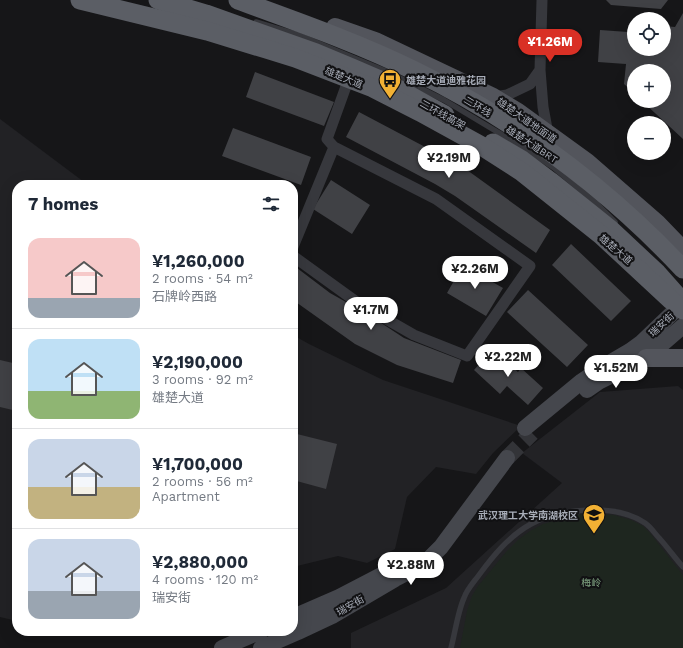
<!DOCTYPE html>
<meta charset="utf-8">
<style>
:root{--surface:#fff;--page:#f6f6f7;--text:#1f2937;--muted:#747a83;--line:#e0e1e3;--accent:#d93025}
body{margin:0;font-family:"Work Sans","Noto Sans SC",sans-serif;background:var(--page);color:var(--text);height:100vh;display:flex;flex-direction:column;font-size:15px;white-space:nowrap}
*{box-sizing:border-box;margin:0}
p{font-size:13px;color:var(--muted)}
.icon{flex:none;width:22px;height:22px;fill:none;stroke:currentColor;stroke-width:2;stroke-linecap:round;stroke-linejoin:round}
.map{position:relative;flex:1;overflow:hidden}
.side{position:absolute;left:12px;top:180px;width:286px;height:456px;display:flex;flex-direction:column;background:var(--surface);border-radius:16px;box-shadow:0 4px 16px #0002}
.side>*{flex:none}
.buttons{position:absolute;left:627px;top:12px;display:grid;gap:8px}
.buttons a{display:grid;place-items:center;width:44px;height:44px;border-radius:50%;background:var(--surface);box-shadow:0 4px 16px #0002;font-size:20px}
.price{position:absolute;translate:-50% -34px;padding:0 9px;border-radius:14px;background:#fff;color:#222;font-size:13px;line-height:26px;filter:drop-shadow(0 1px 2px #0008)}
.price::after{content:'';position:absolute;left:50%;top:24px;width:12px;height:9px;margin-left:-6px;background:inherit;clip-path:polygon(0 0,100% 0,50% 100%)}
.price.selected{background:var(--accent);color:#fff}
ul{padding:0;list-style:none}
li{display:flex;align-items:center;gap:12px;height:100px;padding:0 16px}
li+li{border-top:1px solid var(--line)}
li span{display:grid;place-items:center;flex:none;width:112px;height:80px;border-radius:12px;color:#555}
li>.icon{margin-inline-start:auto}
span .icon{width:48px;height:48px;fill:#fffc;stroke-width:1}
li b{font-size:17px}
h2{display:flex;justify-content:space-between;align-items:center;height:48px;padding:0 16px;font-size:17px}
.map>svg:first-child{display:block}
.built{fill:#222225}
.green{fill:#1e261f}
.building{fill:#404145}
.lines{fill:none;stroke-linecap:round;stroke-linejoin:round}
.secondary-tunnel{stroke:#333438;stroke-width:16;stroke-dasharray:16 8;stroke-linecap:butt}
.service{stroke:#37383d;stroke-width:5.5}
.minor{stroke:#37383d;stroke-width:11}
.secondary{stroke:#45474d;stroke-width:16}
.primary{stroke:#53555c;stroke-width:18}
.trunk{stroke:#5b5e65;stroke-width:19}
.trunk-bridge{stroke:#5b5e65;stroke-width:19}
.labels{text-anchor:middle;stroke-width:4;stroke-linejoin:round;paint-order:stroke}
.street-label{font-size:10px;fill:#a8adb8;stroke:#111113}
.poi-label{font-size:10px;font-weight:bold;fill:#a8adb8;stroke:#111113;text-anchor:start}
.park-label{font-size:10px;fill:#7fa381;stroke:#111113}
</style>
<div class="map">
<svg width="683" height="648" viewBox="0 0 683 648">
<rect width="100%" height="100%" fill="#161618"/>
<path class="built" d="M0,119L88,185H17V621L0,617Z
M293,335L309,344L383,380L521,426L493,453L476,474L436,467L407,497L395,549L367,563L338,556L293,567Z
M678,386L683,390V648H351V633L446,588L562,483L522,453L600,392Z"/>
<path class="green" d="M595,514L614,515L631,520L643,526L650,533L683,575V648H460L467,611L472,596L478,586L506,552L519,539L530,531L543,524L575,515Z"/>
<path class="building" d="M606,0H668L661,9L611,5Z
M683,13V139L642,101H664V71H634V93L624,84L626,64L598,62L600,30L628,32L629,23L634,24V49H664V26L675,27Z
M255,72L334,102L324,126L246,97Z
M359,112L446,158L467,170L550,230L536,253L455,196L435,184L346,137Z
M233,128L311,157L301,185L222,156Z
M331,180L370,205L352,234L313,209Z
M571,244L631,301L611,321L552,265Z
M293,265L330,293L369,315L404,338L461,360L453,383L397,365L355,344L293,300Z
M463,265L503,288L486,316L447,293Z
M528,290L588,345L567,367L507,312Z
M493,349L518,372L521,368L543,388L528,405L507,386L500,394L474,370Z
M0,360L17,364V411L0,407Z
M293,433L337,444L326,489L293,480Z"/>
<g class="lines">
<path class="secondary-tunnel" d="M507,458L532,433"/>
<path class="service" d="M256,22L299,35L388,72L444,100L526,149L554,168L596,203L615,222
M451,648C455,633 458,611 464,598C467,589 474,582 479,575C493,556 509,536 531,524C561,508 616,503 645,523C651,527 655,534 660,539C668,548 675,558 683,567"/>
<path class="minor" d="M540,70L542,0
M494,97L507,95L530,84L540,70L543,107L548,134
M293,247L334,147
M293,256L358,303L414,335L467,356L530,266L436,199L334,147L327,139L349,78"/>
<path class="secondary" d="M587,390L600,381L646,358L683,326
M525,428L582,381L601,368L630,351L641,343L683,303
M293,617L339,597L389,571
M222,648L261,631
M261,648L298,632L332,616L395,579L420,566L429,559L441,547L507,458"/>
<path class="primary" d="M335,27L375,41L493,97L518,112L587,162L657,223L683,250
M646,358H683"/>
<path class="trunk" d="M158,0L206,14L316,53L352,68L389,84L445,115
M238,0C298,22 358,43 415,71C515,120 607,188 683,269
M493,143L522,160L550,181L611,230L657,273L680,299"/>
<path class="trunk-bridge" d="M80,0L207,31L266,49L295,58L373,88L420,112L480,145L522,172L601,235L671,300L683,310"/>
</g>
<defs>
<g id="bus-pin" transform="scale(1.15)"><path d="M0 17L-7.5 6A9.5 9.5 0 1 1 7.5 6Z" fill="#f2b134" stroke="#111113"/><path d="M-5-6H5V4H4V6H2V4H-2V6H-4V4H-5ZM-3.5-4V0h7V-4ZM-3.5 1.2v1.5H-2V1.2ZM2 1.2v1.5H3.5V1.2Z" fill="#111"/></g>
<g id="university-pin" transform="scale(1.15)"><path d="M0 17L-7.5 6A9.5 9.5 0 1 1 7.5 6Z" fill="#f2b134" stroke="#111113"/><path d="M0-5L7-2L0 1L-7-2ZM-4 1L0 2.5L4 1V4Q0 6-4 4Z" fill="#111"/></g>
</defs>
<g fill-rule="evenodd">
<use href="#bus-pin" x="390" y="80"/>
<use href="#university-pin" x="594" y="515"/>
</g>
<g class="labels">
<g class="street-label">
<text transform="translate(344 77) rotate(22)" y="4">雄楚大道</text>
<text transform="translate(478 106) rotate(31)" y="4">二环线</text>
<text transform="translate(443 114) rotate(29)" y="4">二环线高架</text>
<text transform="translate(527 120) rotate(35)" y="4">雄楚大道地面道</text>
<text transform="translate(532 144) rotate(33)" y="4">雄楚大道BRT</text>
<text transform="translate(616 249) rotate(41)" y="4">雄楚大道</text>
<text transform="translate(661 324) rotate(-43)" y="4">瑞安街</text>
<text transform="translate(350 605) rotate(-30)" y="4">瑞安街</text>
</g>
<g class="poi-label">
<text x="406" y="84">雄楚大道迪雅花园</text>
<text x="578" y="519" text-anchor="end">武汉理工大学南湖校区</text>
</g>
<g class="park-label">
<text x="591" y="586">梅岭</text>
</g>
</g>
</svg>
<div class="buttons">
<a><svg class="icon" aria-label="locate" viewBox="0 0 24 24"><circle cx="12" cy="12" r="6"/><path d="M12 2v4M12 18v4M2 12h4M18 12h4"/></svg></a>
<a>+</a>
<a>−</a>
</div>
<b class="price selected" style="left:550px;top:63px">¥1.26M</b>
<b class="price" style="left:449px;top:179px">¥2.19M</b>
<b class="price" style="left:475px;top:290px">¥2.26M</b>
<b class="price" style="left:371px;top:331px">¥1.7M</b>
<b class="price" style="left:508px;top:378px">¥2.22M</b>
<b class="price" style="left:616px;top:389px">¥1.52M</b>
<b class="price" style="left:411px;top:586px">¥2.88M</b>
<section class="side">
<h2>7 homes<svg class="icon" aria-label="filters" viewBox="0 0 24 24"><path d="M4 7h16M4 17h16"/><circle cx="9" cy="7" r="2"/><circle cx="15" cy="17" r="2"/></svg></h2>
<ul>
<li><span style="background:linear-gradient(#f6c9c9 75%,#9aa5b1 0)"><svg class="icon" aria-label="home" viewBox="0 0 24 24"><path d="M3 11l9-7 9 7M6 9v11h12V9"/></svg></span><div><b>¥1,260,000</b><p>2 rooms · 54 m²</p><p>石牌岭西路</p></div></li>
<li><span style="background:linear-gradient(#bfe0f5 65%,#8fb573 0)"><svg class="icon" aria-label="home" viewBox="0 0 24 24"><path d="M3 11l9-7 9 7M6 9v11h12V9"/></svg></span><div><b>¥2,190,000</b><p>3 rooms · 92 m²</p><p>雄楚大道</p></div></li>
<li><span style="background:linear-gradient(#c9d6e8 60%,#c2b280 0)"><svg class="icon" aria-label="home" viewBox="0 0 24 24"><path d="M3 11l9-7 9 7M6 9v11h12V9"/></svg></span><div><b>¥1,700,000</b><p>2 rooms · 56 m²</p><p>Apartment</p></div></li>
<li><span style="background:linear-gradient(#c9d6e8 65%,#9aa5b1 0)"><svg class="icon" aria-label="home" viewBox="0 0 24 24"><path d="M3 11l9-7 9 7M6 9v11h12V9"/></svg></span><div><b>¥2,880,000</b><p>4 rooms · 120 m²</p><p>瑞安街</p></div></li>
</ul>
</section>
</div>
